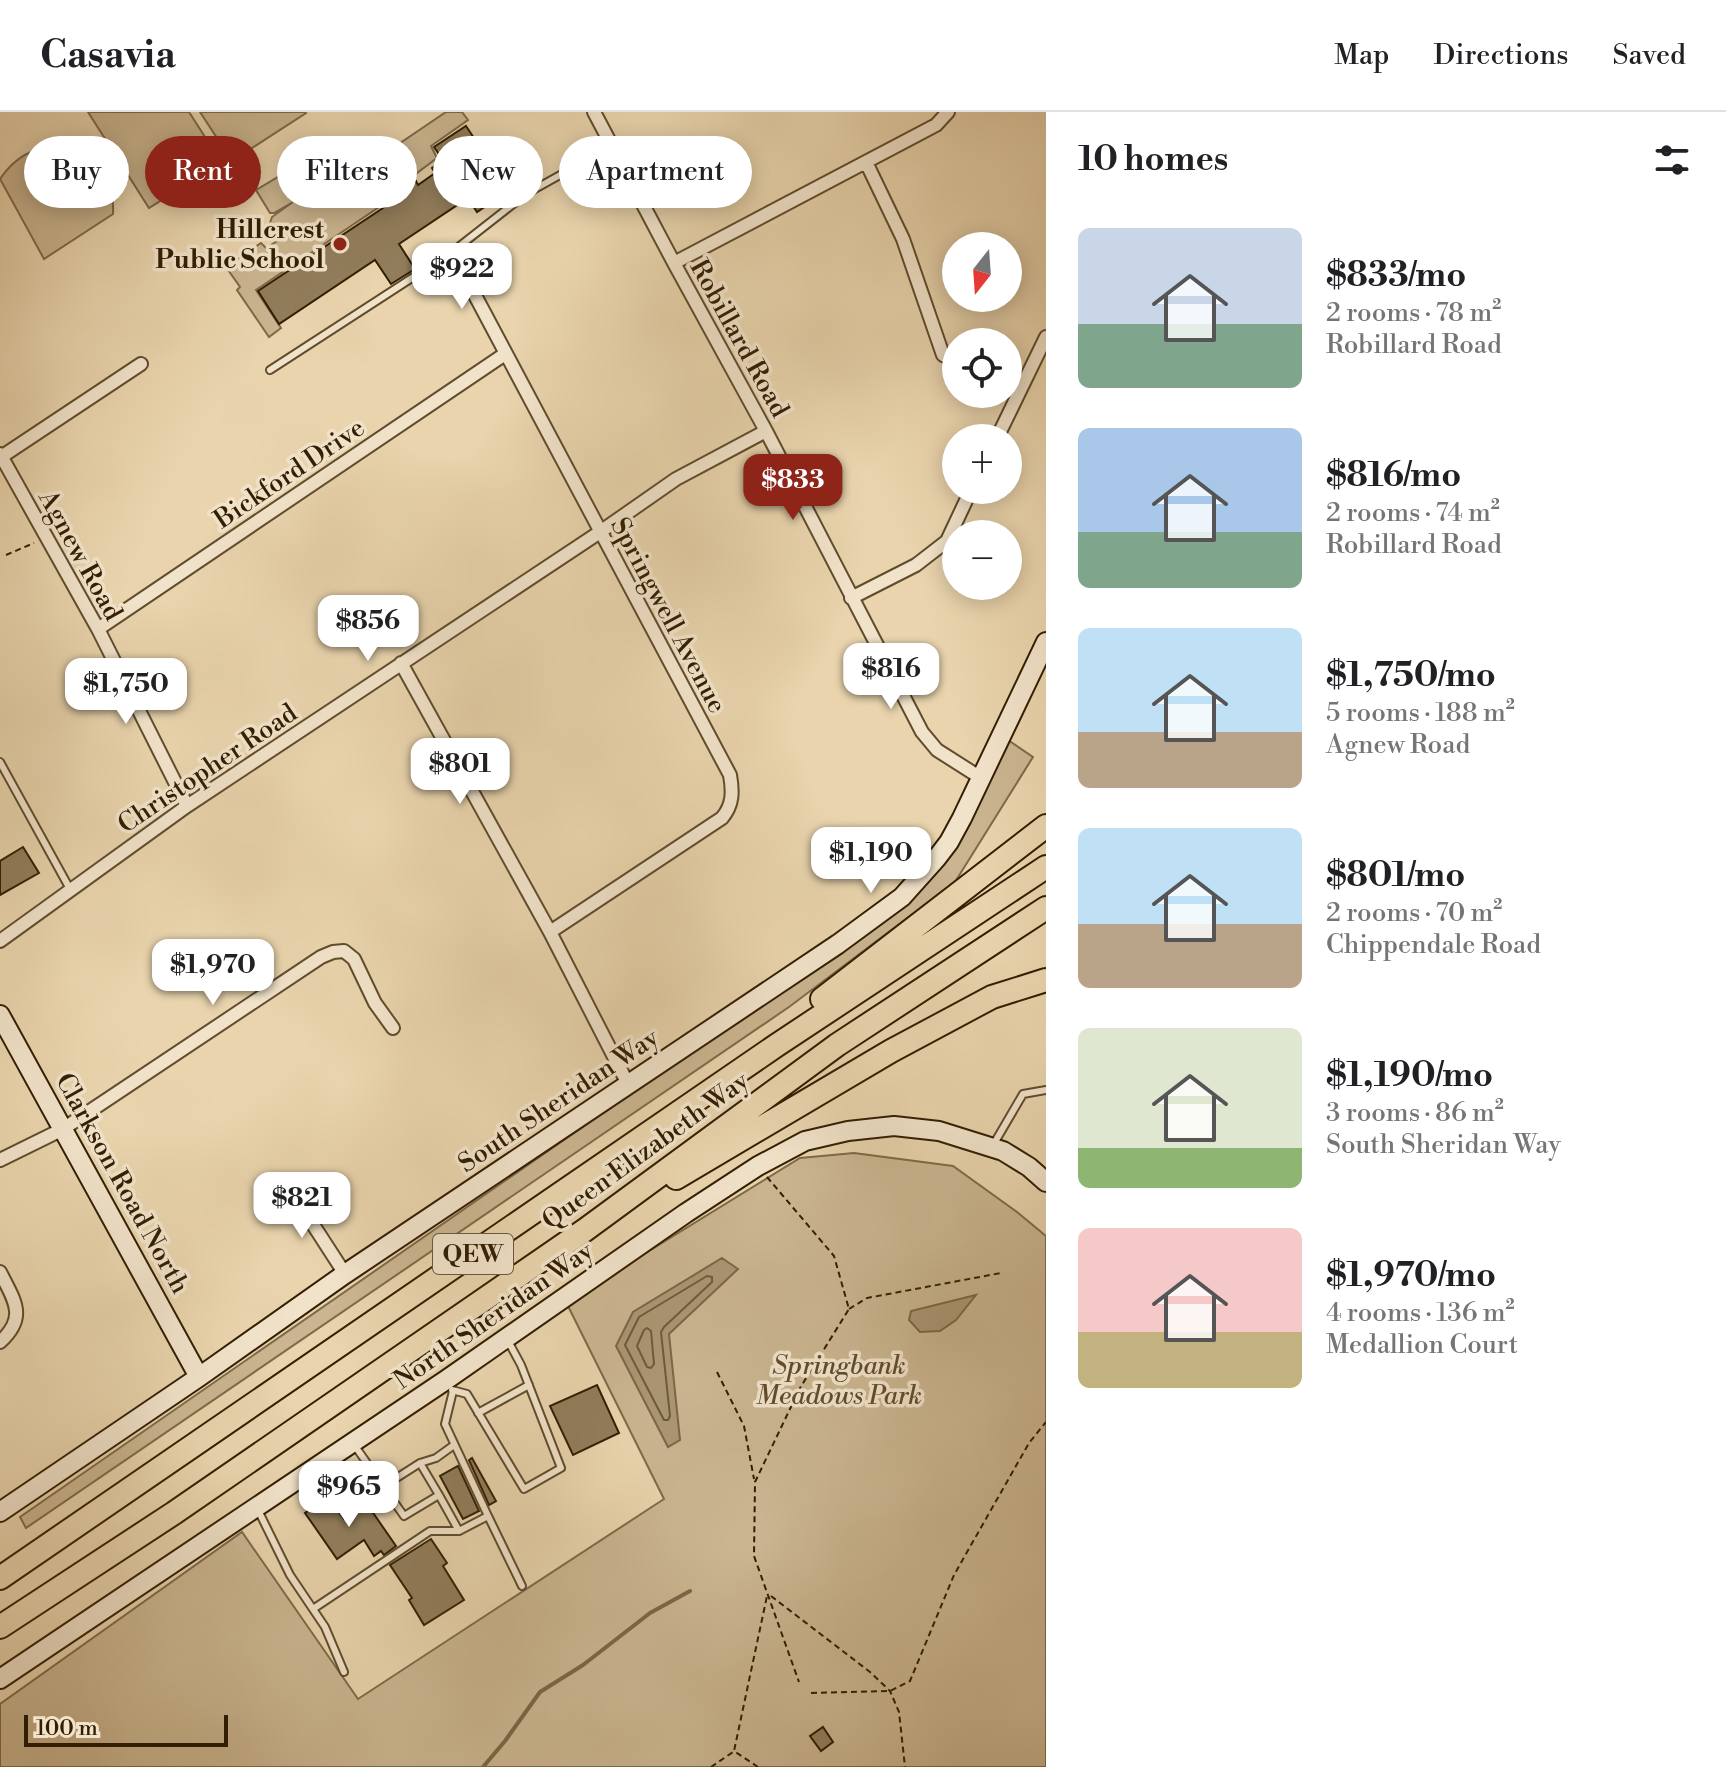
<!DOCTYPE html>
<meta charset="utf-8">
<style>
:root{--surface:#fff;--page:#f6f6f6;--text:#202124;--muted:#757577;--line:#e0e0e0;--accent:#8f2418}
body{margin:0;font-family:"Libre Bodoni",serif;background:var(--page);color:var(--text);height:100vh;display:flex;flex-direction:column;font-size:30px;white-space:nowrap}
*{box-sizing:border-box;margin:0}
p{font-size:26px;color:var(--muted)}
.icon{flex:none;width:44px;height:44px;fill:none;stroke:currentColor;stroke-width:2;stroke-linecap:round;stroke-linejoin:round}
.map{position:relative;flex:1;overflow:hidden}
.details{display:flex;flex-direction:column;background:var(--surface);width:680px}
.details>*{flex:none}
.hud{position:absolute;left:24px;top:24px;width:760px;height:72px;display:flex;gap:16px}
.needle{width:52px;rotate:197deg}
.controls{position:absolute;left:942px;top:120px;display:grid;gap:16px}
.controls a{display:grid;place-items:center;width:80px;height:80px;border-radius:50%;background:var(--surface);box-shadow:0 4px 20px #0003;font-size:40px}
.scale{position:absolute;left:24px;bottom:20px;width:204px;box-sizing:border-box;padding-left:8px;border:4px solid #321e02;border-top:0;font-size:22px;line-height:28px;white-space:nowrap;color:#321e02;-webkit-text-stroke:6px #f1e3ca;paint-order:stroke}
.price{position:absolute;translate:-50% -68px;padding:0 18px;border-radius:16px;background:#fff;color:#222;font-size:26px;line-height:52px;filter:drop-shadow(0 2px 4px #0008)}
.price::after{content:'';position:absolute;left:50%;top:48px;width:24px;height:18px;margin-left:-12px;background:inherit;clip-path:polygon(0 0,100% 0,50% 100%)}
.price.active{background:var(--accent);color:#fff}
ul{padding:0;list-style:none}
li{display:flex;align-items:center;gap:24px;height:200px;padding:0 32px}
li span{display:grid;place-items:center;flex:none;width:224px;height:160px;border-radius:12px;color:#555}
li>.icon{margin-inline-start:auto}
span .icon{width:96px;height:96px;fill:#fffc;stroke-width:1}
li b{font-size:34px}
h2{display:flex;justify-content:space-between;align-items:center;height:96px;padding:0 32px;font-size:34px}
.tag{padding:0 28px;border-radius:36px;background:var(--surface);box-shadow:0 4px 20px #0003;font-size:28px;line-height:72px}
.tag.active{background:var(--accent);color:#fff}
header{display:flex;align-items:center;gap:48px;box-sizing:border-box;height:112px;padding:0 40px;background:var(--surface);border-bottom:2px solid var(--line)}
header strong{font-size:38px}
nav{display:flex;gap:44px;margin-inline-start:auto;font-size:28px}
main{display:flex;flex:1;min-height:0}
.map>svg:first-child{display:block}
.green{fill:#cab590;stroke:#7e6a49;stroke-width:2}
.water{fill:#ab9673;stroke:#7b6646;stroke-width:2}
.lines{fill:none;stroke-linecap:round;stroke-linejoin:round}
.shore{stroke:#6e5a3a;stroke-width:2}
.stream{stroke:#7b6646;stroke-width:4}
.building{fill:#917d5b;stroke:#321e02;stroke-width:2}
.lane-casing{stroke:#604c2d;stroke-width:10}
.street-casing{stroke:#604c2d;stroke-width:16}
.secondary-casing{stroke:#321e02;stroke-width:22}
.highway-casing{stroke:#321e02;stroke-width:26}
.path{stroke:#321e02;stroke-width:2;stroke-dasharray:6 4;stroke-linecap:butt}
.lane{stroke:#f1e3ca;stroke-width:6}
.street{stroke:#f1e3ca;stroke-width:12}
.secondary{stroke:#f1e3ca;stroke-width:18}
.highway{stroke:#e9d4ad;stroke-width:22}
.poi-dot{fill:#8f2418;stroke:#f1e3ca;stroke-width:3}
.labels{text-anchor:middle;stroke-width:7;stroke-linejoin:round;paint-order:stroke}
.shield{fill:#f1e3ca;stroke:#6b593e;stroke-width:2}
.shield-label{font-size:24px;font-weight:bold;fill:#321e02}
.poi-label{font-size:26px;font-weight:bold;fill:#321e02;stroke:#f1e3ca;text-anchor:end}
.street-label{font-size:26px;fill:#321e02;stroke:#f1e3ca}
.park-label{font-size:26px;font-style:italic;fill:#604b2d;stroke:#f1e3ca}
</style>
<header>
<strong>Casavia</strong>
<nav><a>Map</a><a>Directions</a><a>Saved</a></nav>
</header>
<main>
<div class="map">
<svg width="1046" height="1655" viewBox="0 0 1046 1655">
<rect width="100%" height="100%" fill="#e9d4ad"/>
<filter id="stains"><feTurbulence type="fractalNoise" baseFrequency=".0025" numOctaves="4"/><feColorMatrix values="0 0 0 0 .2 0 0 0 0 .09 0 0 0 0 .02 0 0 0 .5 -.17"/></filter>
<radialGradient id="worn" r=".72"><stop offset=".6" stop-color="#630" stop-opacity="0"/><stop offset="1" stop-color="#630" stop-opacity=".3"/></radialGradient>
<path class="green" d="M88,0H189L221,50L149,96Z
M200,0H305L306,1L232,49Z
M446,0H462L468,8L431,34L437,46L384,86L385,91L256,178L281,216L269,225L237,178L240,175L226,155L261,131L266,136L282,126L270,111L272,105L293,90L274,101H270L256,78L288,59L292,61L303,77L301,84L313,85L329,74L341,71Z
M57,34C93,39 115,66 113,102L44,147L0,67C14,46 32,35 57,34Z
M1008,628L1033,645L955,770L789,895L26,1416L20,1405L783,876L920,779L954,737L983,682Z
M854,1041L953,1054L1017,1100L1046,1124V1655H0V1592L242,1420L358,1587L664,1387L566,1190L800,1046Z"/>
<path class="water" d="M722,1146L738,1157L669,1222L680,1328L668,1335L616,1234L633,1200Z
M976,1183L956,1208L940,1219L920,1220L909,1208L911,1199Z"/>
<g class="lines">
<path class="shore" d="M707,1164L712,1165V1170L664,1215L661,1220L670,1304L668,1308H664L625,1233L639,1205Z
M647,1216L651,1219L654,1252L651,1256L647,1255L637,1234L644,1218Z"/>
<path class="stream" d="M483,1655L505,1629L540,1580L583,1553L650,1501L690,1479"/>
</g>
<path class="building" d="M466,14L500,65L496,68L505,81L477,100L468,86L399,132L415,157L391,172L375,148L279,212L258,179L389,92L387,89L416,69L418,73L435,61L432,56L443,48L434,35Z
M23,735L39,761L0,783V749Z
M597,1273L619,1321L573,1343L550,1294Z
M472,1346L496,1389L489,1393L469,1348Z
M458,1354L479,1399L463,1407L440,1364Z
M328,1385L344,1407L367,1392L396,1434L384,1443L381,1439L374,1444L364,1428L337,1447L305,1401Z
M431,1427L447,1451L443,1454L464,1488L424,1513L409,1488L412,1486L390,1453Z
M823,1615L833,1630L821,1639L810,1624Z"/>
<g class="lines">
<g class="lane-casing">
<path id="lane" d="M270,258L452,140L526,82L612,34
M0,650L70,777
M992,1035L1023,982L1046,978
M452,1278L467,1282L524,1377L561,1356L521,1253L507,1227
M478,1301L529,1273
M355,1334L404,1404L439,1383L459,1419L488,1404L445,1312L453,1279
M420,1351L439,1383
M384,1374L420,1351L436,1346L454,1333
M257,1396L290,1463L325,1515L344,1560
M488,1404L522,1474
M313,1497L430,1419H459"/>
</g>
<g class="street-casing">
<path id="street" d="M594,0L674,151L766,319L922,620L937,638L981,666
M866,50L903,127L943,243L956,249
M452,140L730,663C733,680 733,693 722,706L550,820
M674,151L936,13L948,0
M997,326L1046,225
M0,342L98,517L187,694
M1,345L141,252
M851,486L916,453L947,429L971,378
M98,517L505,242
M401,551L550,820L628,972
M0,829L187,694L600,420L676,367L766,319
M0,1048L63,1017L321,845L333,840L344,839L354,847L375,891L393,916
M308,1077L312,1111L345,1162
M0,1160C14,1188 28,1205 0,1230"/>
</g>
<g class="secondary-casing">
<path id="secondary" d="M0,903L199,1265
M0,1400L199,1265L345,1162L838,832L902,785L936,747L949,730L962,706L1046,530
M0,1567L446,1268L686,1101L758,1054L805,1029L848,1019L894,1014L939,1019L1003,1039L1029,1055L1046,1070"/>
</g>
<g class="highway-casing">
<path id="highway" d="M822,887L1046,714
M676,1066L891,939L992,885L1046,868
M0,1466L777,933L1046,755
M0,1515L174,1401L585,1118L837,933L1046,796"/>
</g>
<path class="path" d="M6,443L34,431
M767,1065L834,1144L849,1197L800,1276L755,1370L754,1444L799,1570
M849,1197L867,1186L1001,1161
M717,1260L744,1314L754,1367
M771,1484L870,1560L890,1579L899,1600L905,1655
M811,1581L890,1579L910,1569L954,1463L1029,1331L1046,1310
M711,1655L733,1640
M758,1655L734,1639L767,1484"/>
<use href="#lane" class="lane"/>
<use href="#street" class="street"/>
<use href="#secondary" class="secondary"/>
<use href="#highway" class="highway"/>
</g>
<circle class="poi-dot" cx="340" cy="132" r="8"/>
<g class="labels">
<rect class="shield" x="433" y="1122" width="80" height="40" rx="6"/>
<g class="shield-label">
<text x="473" y="1150">QEW</text>
</g>
<g class="poi-label">
<text x="324" y="126">Hillcrest<tspan x="324" dy="30">Public School</tspan></text>
</g>
<g class="street-label">
<text transform="translate(740 226) rotate(61)" y="9">Robillard Road</text>
<text transform="translate(289 361) rotate(-34)" y="9">Bickford Drive</text>
<text transform="translate(81 443) rotate(61)" y="9">Agnew Road</text>
<text transform="translate(669 503) rotate(62)" y="9">Springwell Avenue</text>
<text transform="translate(207 656) rotate(-34)" y="9">Christopher Road</text>
<text transform="translate(558 988) rotate(-34)" y="9">South Sheridan Way</text>
<text transform="translate(645 1038) rotate(-36)" y="9">Queen Elizabeth Way</text>
<text transform="translate(123 1071) rotate(61)" y="9">Clarkson Road North</text>
<text transform="translate(493 1203) rotate(-35)" y="9">North Sheridan Way</text>
</g>
<g class="park-label">
<text x="839" y="1262">Springbank<tspan x="839" dy="30">Meadows Park</tspan></text>
</g>
</g>
<rect width="100%" height="100%" filter="url(#stains)"/>
<rect width="100%" height="100%" fill="url(#worn)"/>
</svg>
<div class="controls">
<a><svg class="needle" viewBox="-14 -14 28 28"><path d="M0-13l5 13h-10z" fill="#e53935"/><path d="M0 13l5-13h-10z" fill="#757577"/></svg></a>
<a><svg class="icon" aria-label="locate" viewBox="0 0 24 24"><circle cx="12" cy="12" r="6"/><path d="M12 2v4M12 18v4M2 12h4M18 12h4"/></svg></a>
<a>+</a>
<a>−</a>
</div>
<div class="scale">100 m</div>
<b class="price" style="left:462px;top:199px">$922</b>
<b class="price active" style="left:793px;top:410px">$833</b>
<b class="price" style="left:368px;top:551px">$856</b>
<b class="price" style="left:891px;top:599px">$816</b>
<b class="price" style="left:126px;top:614px">$1,750</b>
<b class="price" style="left:460px;top:694px">$801</b>
<b class="price" style="left:871px;top:783px">$1,190</b>
<b class="price" style="left:213px;top:895px">$1,970</b>
<b class="price" style="left:302px;top:1128px">$821</b>
<b class="price" style="left:349px;top:1417px">$965</b>
<div class="hud">
<a class="tag">Buy</a>
<a class="tag active">Rent</a>
<a class="tag">Filters</a>
<a class="tag">New</a>
<a class="tag">Apartment</a>
</div>
</div>
<section class="details">
<h2>10 homes<svg class="icon" aria-label="filters" viewBox="0 0 24 24"><path d="M4 7h16M4 17h16"/><circle cx="9" cy="7" r="2"/><circle cx="15" cy="17" r="2"/></svg></h2>
<ul>
<li><span style="background:linear-gradient(#c9d6e8 60%,#7fa58c 0)"><svg class="icon" aria-label="home" viewBox="0 0 24 24"><path d="M3 11l9-7 9 7M6 9v11h12V9"/></svg></span><div><b>$833/mo</b><p>2 rooms · 78 m²</p><p>Robillard Road</p></div></li>
<li><span style="background:linear-gradient(#a9c7e8 65%,#7fa58c 0)"><svg class="icon" aria-label="home" viewBox="0 0 24 24"><path d="M3 11l9-7 9 7M6 9v11h12V9"/></svg></span><div><b>$816/mo</b><p>2 rooms · 74 m²</p><p>Robillard Road</p></div></li>
<li><span style="background:linear-gradient(#bfe0f5 65%,#b9a48a 0)"><svg class="icon" aria-label="home" viewBox="0 0 24 24"><path d="M3 11l9-7 9 7M6 9v11h12V9"/></svg></span><div><b>$1,750/mo</b><p>5 rooms · 188 m²</p><p>Agnew Road</p></div></li>
<li><span style="background:linear-gradient(#bfe0f5 60%,#b9a48a 0)"><svg class="icon" aria-label="home" viewBox="0 0 24 24"><path d="M3 11l9-7 9 7M6 9v11h12V9"/></svg></span><div><b>$801/mo</b><p>2 rooms · 70 m²</p><p>Chippendale Road</p></div></li>
<li><span style="background:linear-gradient(#dfe7d0 75%,#8fb573 0)"><svg class="icon" aria-label="home" viewBox="0 0 24 24"><path d="M3 11l9-7 9 7M6 9v11h12V9"/></svg></span><div><b>$1,190/mo</b><p>3 rooms · 86 m²</p><p>South Sheridan Way</p></div></li>
<li><span style="background:linear-gradient(#f6c9c9 65%,#c2b280 0)"><svg class="icon" aria-label="home" viewBox="0 0 24 24"><path d="M3 11l9-7 9 7M6 9v11h12V9"/></svg></span><div><b>$1,970/mo</b><p>4 rooms · 136 m²</p><p>Medallion Court</p></div></li>
</ul>
</section>
</main>
